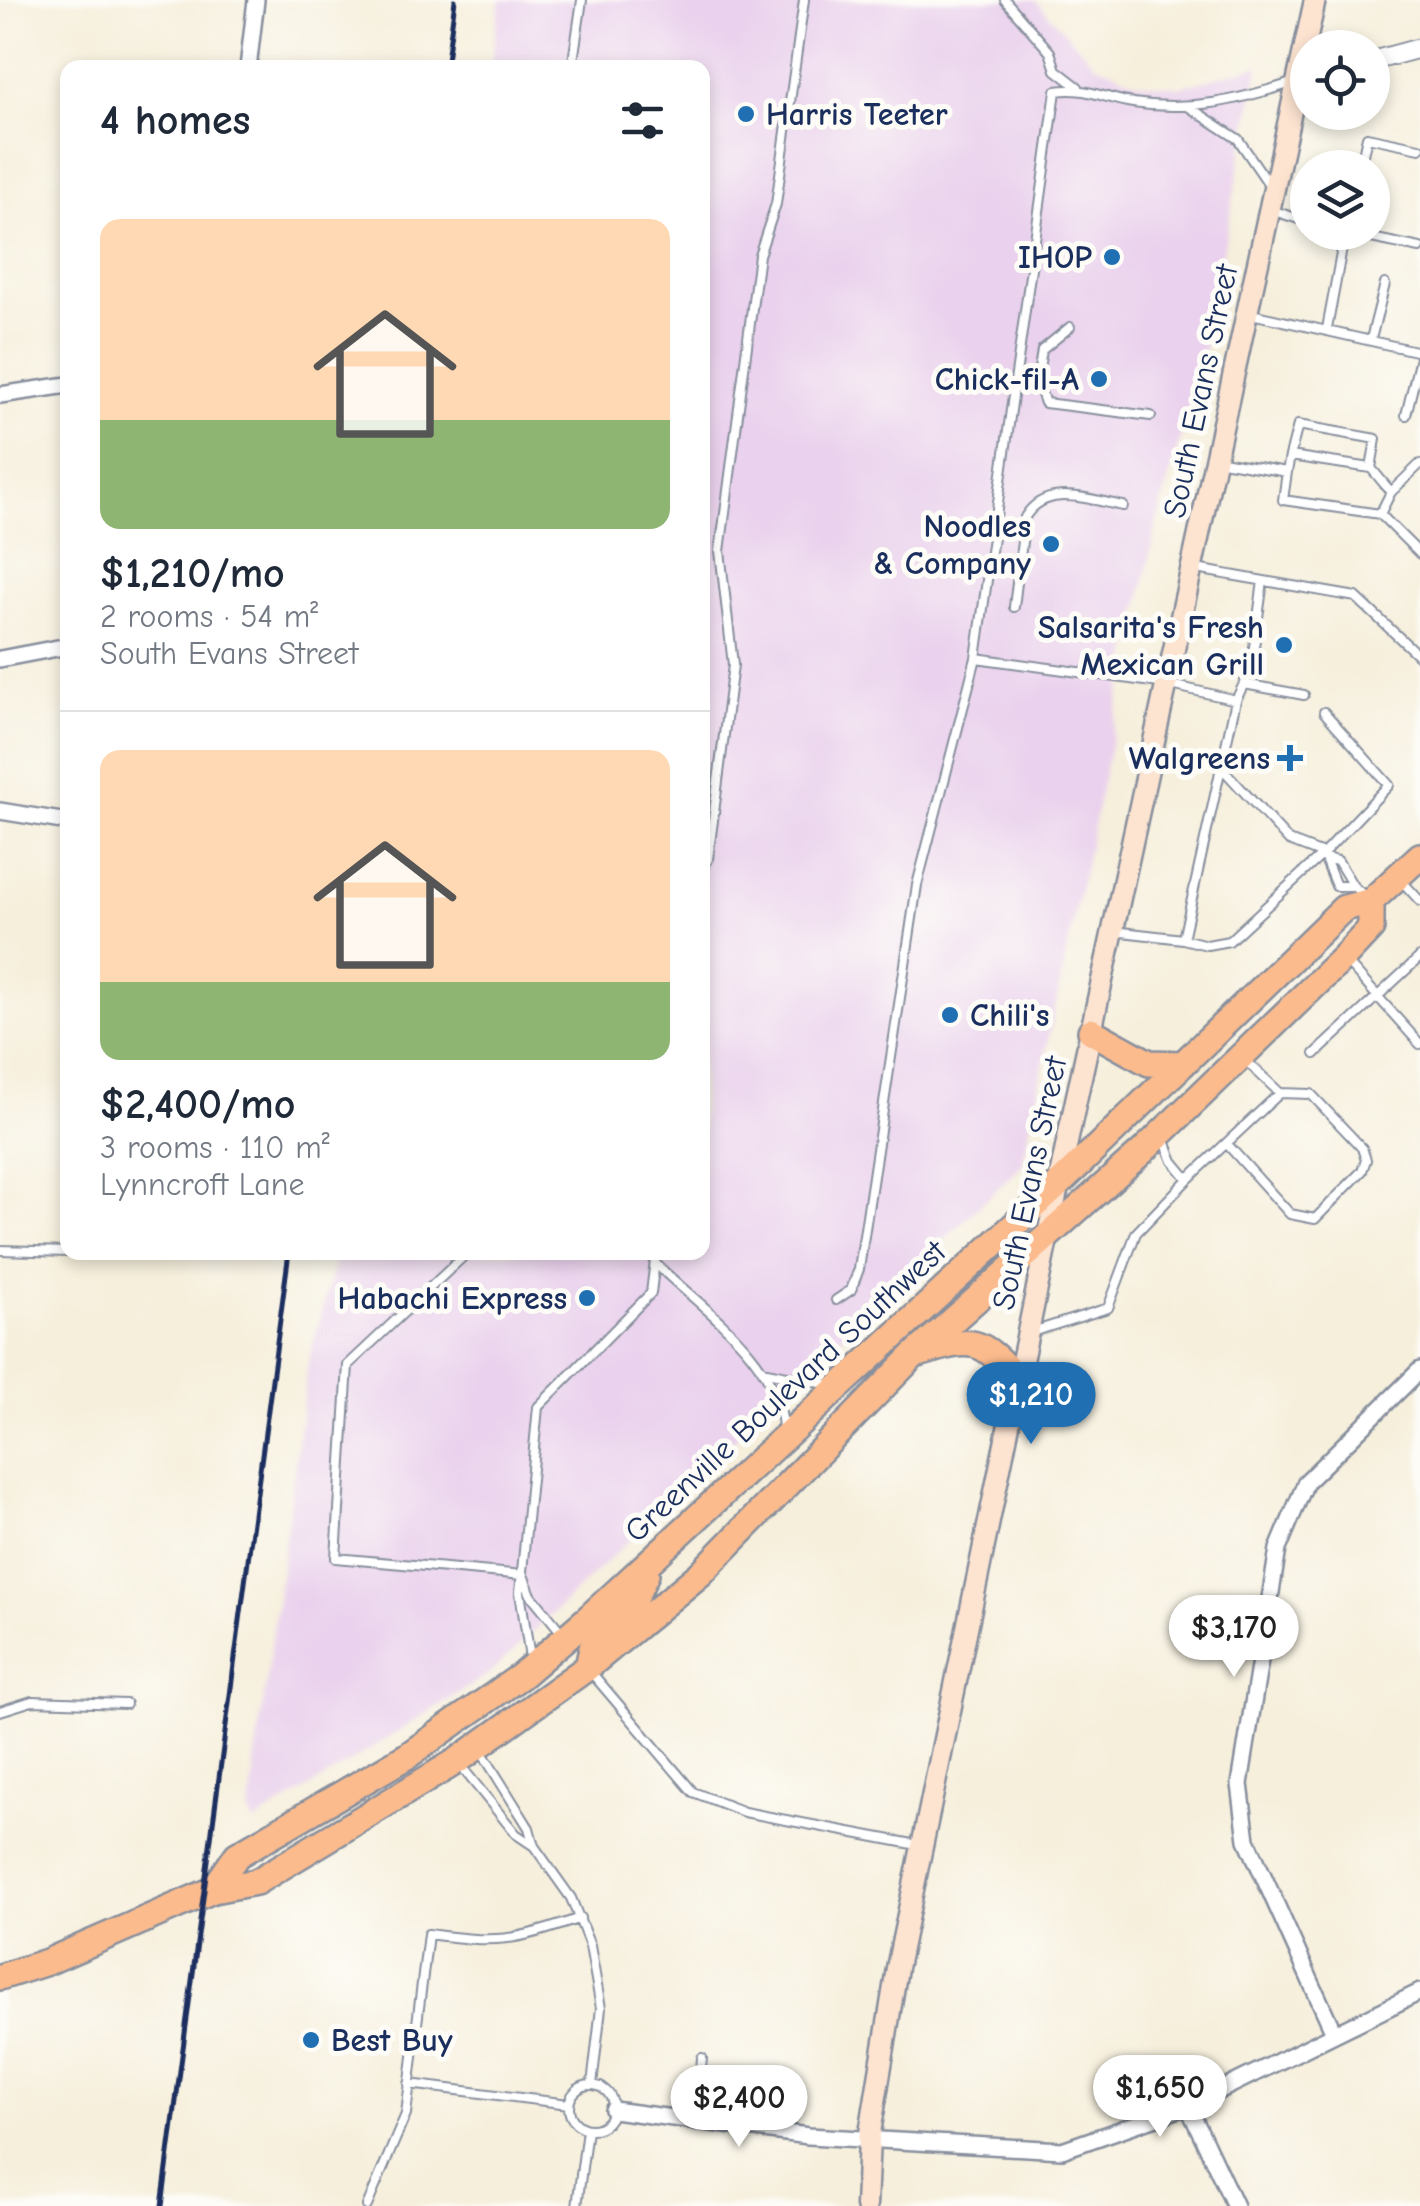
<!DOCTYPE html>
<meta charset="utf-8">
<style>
:root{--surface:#fff;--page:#f6f6f7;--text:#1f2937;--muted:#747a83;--line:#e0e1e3;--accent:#1f6fb2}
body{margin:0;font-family:"Comic Neue",sans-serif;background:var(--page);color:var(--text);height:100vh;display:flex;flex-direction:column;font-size:38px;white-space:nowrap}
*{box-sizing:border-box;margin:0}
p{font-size:32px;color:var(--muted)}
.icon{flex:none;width:55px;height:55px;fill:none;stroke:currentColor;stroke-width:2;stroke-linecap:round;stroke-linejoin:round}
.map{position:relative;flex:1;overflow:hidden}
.drawer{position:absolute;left:60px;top:60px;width:650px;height:1200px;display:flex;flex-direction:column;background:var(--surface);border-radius:20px;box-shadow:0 5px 15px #0003}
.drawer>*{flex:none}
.controls{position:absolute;left:1290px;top:30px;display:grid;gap:20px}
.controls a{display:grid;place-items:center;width:100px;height:100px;border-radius:50%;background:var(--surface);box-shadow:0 5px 15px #0003;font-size:50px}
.price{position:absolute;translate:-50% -85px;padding:0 22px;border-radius:35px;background:#fff;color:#222;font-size:32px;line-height:65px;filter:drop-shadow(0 2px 5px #0008)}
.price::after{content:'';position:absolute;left:50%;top:60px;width:30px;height:22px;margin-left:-15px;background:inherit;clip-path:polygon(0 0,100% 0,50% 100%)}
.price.current{background:var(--accent);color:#fff}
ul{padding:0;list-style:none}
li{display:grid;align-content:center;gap:20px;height:530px;padding:0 40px}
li+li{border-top:2px solid var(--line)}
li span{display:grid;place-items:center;height:310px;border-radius:20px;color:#555}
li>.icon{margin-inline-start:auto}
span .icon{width:180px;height:180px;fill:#fffc;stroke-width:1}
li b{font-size:42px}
h2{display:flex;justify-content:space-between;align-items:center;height:120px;padding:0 40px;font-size:42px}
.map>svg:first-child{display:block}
.built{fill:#ead1ed}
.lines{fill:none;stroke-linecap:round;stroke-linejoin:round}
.service-casing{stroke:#888f9d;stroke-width:12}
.minor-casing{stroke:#888f9d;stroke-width:20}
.tertiary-casing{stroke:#888f9d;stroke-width:22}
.secondary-casing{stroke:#888f9d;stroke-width:25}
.trunk-casing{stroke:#888f9d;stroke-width:30}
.service{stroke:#fff;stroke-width:8}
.minor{stroke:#fff;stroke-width:15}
.tertiary{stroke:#fff;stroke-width:18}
.secondary{stroke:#fde4d1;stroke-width:20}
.trunk{stroke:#fbbb8d;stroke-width:25}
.rail{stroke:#1b2f5e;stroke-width:5}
.poi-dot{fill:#1f6fb2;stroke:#fdfcf7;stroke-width:4}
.labels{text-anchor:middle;stroke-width:10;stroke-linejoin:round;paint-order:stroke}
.poi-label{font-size:32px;font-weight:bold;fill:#1b2f5e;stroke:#fdfcf7;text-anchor:end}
.street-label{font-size:32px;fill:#1b2f5e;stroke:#fdfcf7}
</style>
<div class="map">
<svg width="1420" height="2206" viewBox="0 0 1420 2206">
<rect width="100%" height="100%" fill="#fdfcf7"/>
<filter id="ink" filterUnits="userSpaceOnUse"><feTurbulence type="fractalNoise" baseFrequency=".01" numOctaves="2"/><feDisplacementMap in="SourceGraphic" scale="20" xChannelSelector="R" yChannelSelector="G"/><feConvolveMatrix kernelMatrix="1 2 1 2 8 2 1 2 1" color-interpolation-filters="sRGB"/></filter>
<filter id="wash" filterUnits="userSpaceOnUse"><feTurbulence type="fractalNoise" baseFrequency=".0048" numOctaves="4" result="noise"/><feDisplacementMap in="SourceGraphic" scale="40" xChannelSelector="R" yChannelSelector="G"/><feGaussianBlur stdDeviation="2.25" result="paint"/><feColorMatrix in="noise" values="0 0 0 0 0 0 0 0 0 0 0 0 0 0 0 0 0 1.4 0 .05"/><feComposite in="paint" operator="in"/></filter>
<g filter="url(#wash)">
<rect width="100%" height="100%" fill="#f6efdc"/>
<path class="built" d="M500,0H1035L1094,63L1137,82L1180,87L1259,66L1201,365L1157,521L1022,1165L490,1673L254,1823L249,1812L308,1364L337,1253L702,1252V68L491,67Z"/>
</g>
<g filter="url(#ink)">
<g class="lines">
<g class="service-casing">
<path id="service" d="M1005,0L1050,52L1056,70L1078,87
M572,68L582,0
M1189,107L1238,139L1270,186
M1360,168L1367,137L1420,148
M1274,211L1308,222
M1342,232L1420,248
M1247,313L1420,352
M1070,327L1042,350L1037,381L1045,403L1151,416
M1327,329L1345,232
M1371,339L1385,284
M1406,415L1420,358
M1290,456L1298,425L1376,439L1371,468
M1216,460L1287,472L1290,456L1371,468L1391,492
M1420,464L1391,492L1380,514L1420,554
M1287,472L1283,500L1380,514
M1196,569L1356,597L1420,657
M1014,607L1025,517C1046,482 1089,500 1123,506
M976,658L1167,684L1236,700L1251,669L1263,581
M1244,684L1304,695
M1324,712L1389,785L1323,854L1336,886H1353
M1328,859L1338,861L1353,886L1367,898
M702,871L708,859L733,665L720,551L759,255L776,204L804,0
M1400,879L1420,901
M1113,931L1183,939L1236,700
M1183,939L1207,945L1229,941L1323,854L1289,841L1222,768
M1346,961L1420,1044
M1315,1054L1420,957
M1227,1144L1290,1214L1315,1219L1362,1171L1366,1160L1362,1148L1311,1094L1280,1093
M1188,1179L1280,1093L1244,1059
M0,1250L68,1252
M90,1252L124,1253
M468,1252L348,1365L336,1558L523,1575
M655,1263C702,1309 779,1358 783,1428
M836,1300L851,1290L859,1269L917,885L976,658L1056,91C1085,86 1105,99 1133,103C1191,112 1239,100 1295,82
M1032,1332L1108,1308L1136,1233L1188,1179L1173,1161L1163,1136
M767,1372L831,1385
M523,1575L531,1595L562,1633
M530,1658L520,1592L538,1407L651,1293L656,1252
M590,1671L693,1792L744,1812L918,1845
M0,1711L32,1701L126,1704
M481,1751L529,1828L534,1846L571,1898L590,1946L601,2008L592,2085
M460,1765L516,1834L534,1846
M409,2084L569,2104
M569 2107a22 22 0 1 1 44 0a22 22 0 1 1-44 0Z
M696,2121L702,2058
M367,2206L406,2114L428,1934C496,1943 515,1942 580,1918
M577,2206L587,2129"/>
</g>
<g class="minor-casing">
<path id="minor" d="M248,68L256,0
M0,395L68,385
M0,659L68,646
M0,811L68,822
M1334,2033L1247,1840L1240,1784L1278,1549L1306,1482L1420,1370
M1188,2106L1235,2206
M613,2110L808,2136L1062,2150L1188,2106L1420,1992"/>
</g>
<g class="tertiary-casing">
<path id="tertiary" d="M1372,61L1420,48"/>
</g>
<g class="secondary-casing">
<path id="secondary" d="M866,2206L869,2139L897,1968L1070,1128L1315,0"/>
</g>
<g class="trunk-casing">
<path id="trunk" d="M1091,1031L1149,1063L1183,1064
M919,1354C974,1337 979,1337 1018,1380
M588,1667L594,1639L630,1607L646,1574
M213,1890L237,1855L407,1756L521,1676L585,1621L1060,1183L1344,908L1371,901L1420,856
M0,1977L47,1962L213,1890L256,1882L457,1761L588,1667L700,1574L914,1355L1144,1150L1343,958L1371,928V901"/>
</g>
<use href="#service" class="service"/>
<use href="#minor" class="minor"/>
<use href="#tertiary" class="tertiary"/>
<use href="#secondary" class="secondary"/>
<use href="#trunk" class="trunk"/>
<path class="rail" d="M446,68L455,0
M162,2206L289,1252"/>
</g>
</g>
<g class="poi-dot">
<circle cx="746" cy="114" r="10"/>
<circle cx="1112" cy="257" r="10"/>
<circle cx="1099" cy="379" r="10"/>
<circle cx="1051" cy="544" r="10"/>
<circle cx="1284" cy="645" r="10"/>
<path d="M1285 743h10v10h10v10h-10v10h-10v-10h-10v-10h10z"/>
<circle cx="950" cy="1015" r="10"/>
<circle cx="587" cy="1298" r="10"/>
<circle cx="311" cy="2040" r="10"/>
</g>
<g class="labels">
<g class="poi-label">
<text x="766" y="125" text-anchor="start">Harris Teeter</text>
<text x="1092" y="268">IHOP</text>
<text x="1079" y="390">Chick-fil-A</text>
<text x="1031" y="537">Noodles<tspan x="1031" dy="37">&amp; Company</tspan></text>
<text x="1264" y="638">Salsarita's Fresh<tspan x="1264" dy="37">Mexican Grill</tspan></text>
<text x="1270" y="769">Walgreens</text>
<text x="970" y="1026" text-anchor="start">Chili's</text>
<text x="567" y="1309">Habachi Express</text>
<text x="331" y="2051" text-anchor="start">Best Buy</text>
</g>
<g class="street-label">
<text transform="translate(1200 391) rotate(-78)" y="11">South Evans Street</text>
<text transform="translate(1029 1183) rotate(-78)" y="11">South Evans Street</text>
<text transform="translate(785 1391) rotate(-43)" y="11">Greenville Boulevard Southwest</text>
</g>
</g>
</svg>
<div class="controls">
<a><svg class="icon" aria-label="locate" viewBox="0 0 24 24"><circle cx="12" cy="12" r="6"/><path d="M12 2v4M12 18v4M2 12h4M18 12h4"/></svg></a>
<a><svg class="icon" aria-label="layers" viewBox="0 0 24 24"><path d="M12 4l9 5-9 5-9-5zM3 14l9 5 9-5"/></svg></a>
</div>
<b class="price current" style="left:1031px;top:1447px">$1,210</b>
<b class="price" style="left:1234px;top:1680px">$3,170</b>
<b class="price" style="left:1160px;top:2140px">$1,650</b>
<b class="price" style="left:739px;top:2150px">$2,400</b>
<section class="drawer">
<h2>4 homes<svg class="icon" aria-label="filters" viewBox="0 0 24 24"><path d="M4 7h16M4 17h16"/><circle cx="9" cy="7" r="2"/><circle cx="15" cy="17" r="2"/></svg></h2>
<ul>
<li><span style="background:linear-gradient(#ffd9b3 65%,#8fb573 0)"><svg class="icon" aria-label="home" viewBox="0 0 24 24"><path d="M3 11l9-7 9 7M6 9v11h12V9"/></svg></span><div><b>$1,210/mo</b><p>2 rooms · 54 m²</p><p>South Evans Street</p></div></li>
<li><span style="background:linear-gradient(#ffd9b3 75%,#8fb573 0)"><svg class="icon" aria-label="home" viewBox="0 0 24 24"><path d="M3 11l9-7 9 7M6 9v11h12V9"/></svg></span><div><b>$2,400/mo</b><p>3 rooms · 110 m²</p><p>Lynncroft Lane</p></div></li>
</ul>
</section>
</div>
